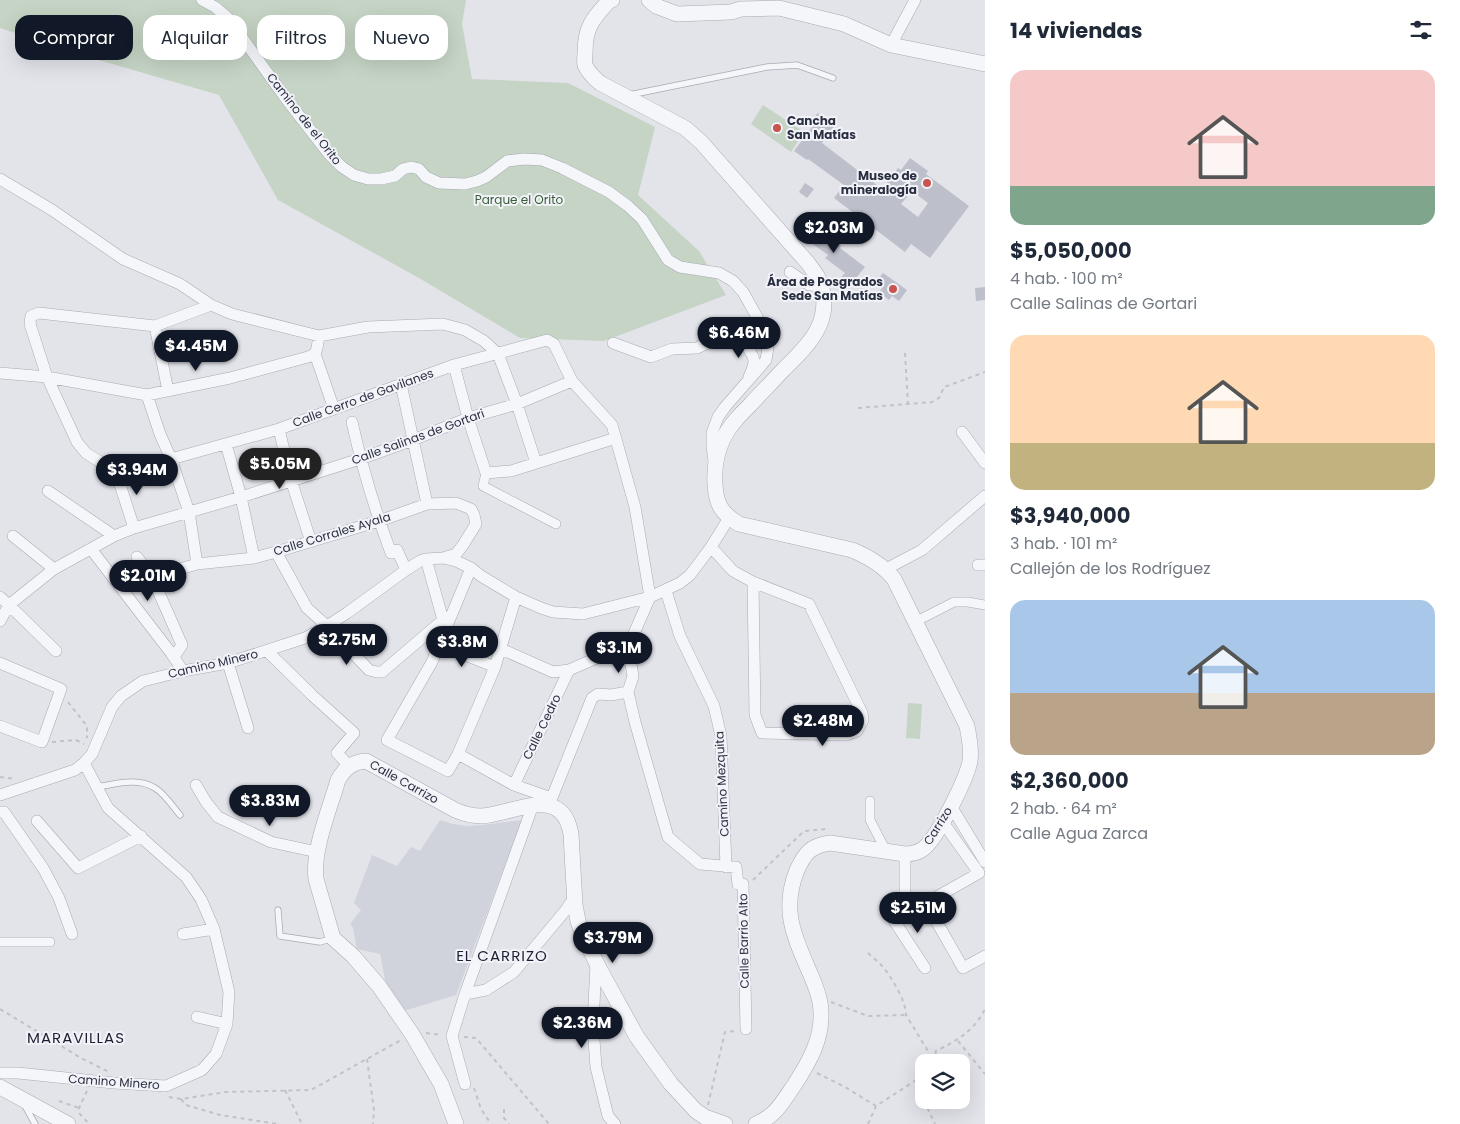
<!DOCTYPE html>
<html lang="es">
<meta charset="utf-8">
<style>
:root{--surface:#fff;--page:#f2f2f3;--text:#1f2937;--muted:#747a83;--accent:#111827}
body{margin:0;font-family:Poppins,sans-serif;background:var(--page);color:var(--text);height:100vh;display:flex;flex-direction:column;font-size:19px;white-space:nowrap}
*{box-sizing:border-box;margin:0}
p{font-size:16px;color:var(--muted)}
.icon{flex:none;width:28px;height:28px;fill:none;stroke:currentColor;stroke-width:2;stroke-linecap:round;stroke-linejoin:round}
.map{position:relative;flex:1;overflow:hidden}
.details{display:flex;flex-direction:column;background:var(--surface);width:475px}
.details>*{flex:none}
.guide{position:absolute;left:15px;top:15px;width:475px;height:45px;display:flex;gap:10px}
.buttons{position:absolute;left:915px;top:1054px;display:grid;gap:10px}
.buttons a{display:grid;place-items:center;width:55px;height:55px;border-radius:10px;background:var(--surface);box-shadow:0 5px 20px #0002;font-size:25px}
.price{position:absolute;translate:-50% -42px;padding:0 11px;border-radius:18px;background:var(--accent);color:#fff;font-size:16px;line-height:32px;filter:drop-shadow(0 1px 2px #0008)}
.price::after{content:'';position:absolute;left:50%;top:30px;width:15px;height:11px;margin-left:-8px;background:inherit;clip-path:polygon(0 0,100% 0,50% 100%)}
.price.on{background:#222;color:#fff}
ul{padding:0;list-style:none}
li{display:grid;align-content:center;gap:10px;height:265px;padding:0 25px}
li span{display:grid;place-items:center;height:155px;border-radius:15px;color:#555}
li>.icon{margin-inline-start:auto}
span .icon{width:90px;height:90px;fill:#fffc;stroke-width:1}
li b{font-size:21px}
h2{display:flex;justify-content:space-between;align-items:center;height:60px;padding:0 25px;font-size:21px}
.tag{padding:0 18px;border-radius:15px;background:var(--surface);box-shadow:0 5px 20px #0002;font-size:18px;line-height:45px}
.tag.on{background:var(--accent);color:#fff}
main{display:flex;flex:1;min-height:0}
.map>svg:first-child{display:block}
.built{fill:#d1d3dc}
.green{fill:#c5d4c4}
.building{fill:#bdbfca;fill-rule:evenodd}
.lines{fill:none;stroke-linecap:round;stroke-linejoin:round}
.service-casing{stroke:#a8aab4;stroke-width:7}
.pedestrian-casing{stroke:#a8aab4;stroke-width:10}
.minor-casing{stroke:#a8aab4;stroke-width:12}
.tertiary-casing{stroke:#a8aab4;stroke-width:16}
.path{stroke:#c0c2c9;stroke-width:2;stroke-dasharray:4 4;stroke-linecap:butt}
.service{stroke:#f5f6f9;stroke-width:5.5}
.pedestrian{stroke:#f5f6f9;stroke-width:9}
.minor{stroke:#f5f6f9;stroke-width:11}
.tertiary{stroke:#f5f6f9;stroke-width:15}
.poi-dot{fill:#c9534e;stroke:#f2f3f8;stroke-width:2}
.labels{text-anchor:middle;stroke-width:4;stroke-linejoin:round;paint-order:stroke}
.street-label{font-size:12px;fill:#2b2f42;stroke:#f2f3f8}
.poi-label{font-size:12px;font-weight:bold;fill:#2b2f42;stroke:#f2f3f8;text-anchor:end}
.park-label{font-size:12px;fill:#395d39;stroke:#f2f3f8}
.quarter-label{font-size:15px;letter-spacing:1px;fill:#1d2033;stroke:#f2f3f8}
</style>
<main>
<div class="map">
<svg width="985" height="1124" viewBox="0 0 985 1124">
<rect width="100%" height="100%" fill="#e3e4ea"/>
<path class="built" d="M440,820L453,824L467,826L482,825L522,820L456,995L404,1011L386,985L380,954L357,949L353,928L350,924L361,910L354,903L372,855L397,866L411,847L420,851Z"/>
<path class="green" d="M0,0H466L462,24L472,79L568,83L655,127L638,195L699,251L726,295L604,341L520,338L419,278L278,200L219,95L95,59L0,28Z
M763,105L804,132L791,152L751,124Z
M908,703L922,704L920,739L906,738Z"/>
<path class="building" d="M818,113L835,125L822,143L882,189L898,168L901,170L910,158L928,171L926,174L969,206L930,258L911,244L905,252L834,198L844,185L808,159L807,160L794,151L815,123L812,120ZM912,191L928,203L918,217L901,204Z
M805,183L814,189L807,198L799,192Z
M809,222L841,246L840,248L865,267L847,289L837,282L845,273L825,258L828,255L799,234Z
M883,273L907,290L899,301L892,296L889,300L879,292L883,287L876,282Z
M985,287V300L976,301L975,288Z"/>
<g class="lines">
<g class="service-casing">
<path id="service" d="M629,95L767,67L797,65L833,78
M97,787C116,784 137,777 155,788C165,794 173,807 180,815
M278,910L280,936L320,942L333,938
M24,1104L35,1124"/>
</g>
<g class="pedestrian-casing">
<path id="pedestrian" d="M486,473L483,486L556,524
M915,622L954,602H968L985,605
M870,801V820L886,851
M0,942H50"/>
</g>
<g class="minor-casing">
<path id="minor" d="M202,0L215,7L228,18L287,100L329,154L342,167L354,175L368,179H381L395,176L403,169L411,167L419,169L426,177L439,183L465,184L477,181L486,177L507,161L524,159L542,160L562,168L609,192L628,206L642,219L668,260L680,267L719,273L733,281L743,292L757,317L768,347L766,360L725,407L718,417L712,433V446L714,461
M891,45L915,0
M0,179L52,210L123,259L180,284L211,305L232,314L319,336L368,327L443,324L465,330L484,341L498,354L517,404L536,463
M790,272L809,285L822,286
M155,326L168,391
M319,336L317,348L315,354L334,409
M613,343L651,357L672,349L697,348L728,333C731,333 733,333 736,334C741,337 754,355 754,361C754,367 751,372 749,377
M454,365L468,418L486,473L511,471L616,438
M0,373L47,377L147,395L230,378L308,357L315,354
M401,384L427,504
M147,395L160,434L171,459L189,512L197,564
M352,422C362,467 375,510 391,553L397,550L406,570
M279,429L291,480L311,542
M962,432L985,463
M226,444L241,497L254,558
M171,459L279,429L454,365L547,340L554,344L572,381L612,425L635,507L650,597
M48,491L114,536
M134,528L116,472L86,453L77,442L47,377L30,324L31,316L39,313L155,326L211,305
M13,536L54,569
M711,547L733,571L753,582L809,604L862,713L863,720L857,731L846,735L762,733L755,715L753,582
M91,549L171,653L183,671
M276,552L307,608L327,626L369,670L377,672H382L443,620L426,559
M137,557L152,577L182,645L174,657
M978,565H985
M471,568L432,662L387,740L448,771L458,754L495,667L516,597
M886,569L922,550L985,496
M152,577L197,564L254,558L276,552L379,521L427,504L456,503L471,509L474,515L476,524L463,545L456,554L443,558
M666,591L680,636L714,706L721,736L726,867
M0,597L9,605L56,651
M0,621L9,605L54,569L114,536L134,528L241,497L360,459L413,440L468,418L517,404L572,381
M438,644L495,667
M628,647L650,597
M501,649L553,672L569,670L608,653L628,647
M267,651L313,696L354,733L337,753L349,766
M0,663L61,689L42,742L0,726
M228,663L248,728
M628,692L635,722L668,837L700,864L736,867L738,884H743L746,1029
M458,754L514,785L551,798
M196,785L206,802L218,817L271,842L317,852
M514,785L569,670
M0,795L75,770L84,763L92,754L112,707L121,696L143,681L183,671L228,663L305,638L327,626L347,613L406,570L420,561L426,559L443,558L456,561L471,568L481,576L516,597L541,608L553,612L583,614L650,597L680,583L690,575L711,547L729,518
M549,805L592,698L598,694L611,695L628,692L633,676L628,647
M951,806L985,862
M0,812H4L43,868L59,898L72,934
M37,821L78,868L141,836
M942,821L979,873L926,903L963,968L985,956
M905,854V900L893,919L925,968
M183,934L214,929
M596,963L593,1026L596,1067L608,1116L615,1124
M465,994L486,990L514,972L565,911L574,898
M197,1017L227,1024
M0,1073H18L114,1083L166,1086L202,1070L216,1054L227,1024L229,992L214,929L201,899L186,877L108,808L84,763
M465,1084L452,1036L465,994L533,805"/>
</g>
<g class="tertiary-casing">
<path id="tertiary" d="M612,0L609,1C592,19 585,28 585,53C585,57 584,61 585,65C588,72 594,78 600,83L685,128L701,142L807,262C813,270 820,278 822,288C831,325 807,346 783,370C772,382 760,394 749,406C739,416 729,426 723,439C717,452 714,469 715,484C716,504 721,513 739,524L852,550C869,557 883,565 894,579L967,726C969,738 972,749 970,761C967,778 937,839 923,849C917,853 912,854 905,854L830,843C810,846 805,853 797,870C781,910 794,936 810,973C815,985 821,999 821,1013C822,1040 809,1062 795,1084C783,1101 776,1116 756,1124
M649,0L656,6L677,14L731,12L741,9L779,8L844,24L891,45L985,64
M0,1087L68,1124
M456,1124L441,1084L412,1034L379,986L353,956L333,938L316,879C312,851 330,808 338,780C345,768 352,762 366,761L455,810C464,814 472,816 482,816C514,814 562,783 571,834L575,905L578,921L583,935L600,970L637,1037L671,1084L696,1111L705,1117L725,1124"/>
</g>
<path class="path" d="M905,353L908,404
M858,408L932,402L939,398L944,387L985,372
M68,702L87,726V738
M52,742L76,740L84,744
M0,777L15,779
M753,880L804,831L826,829L827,831
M868,953C873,958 879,962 883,967C892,978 906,1001 906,1015L934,1061
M831,1002L868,1016L906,1015
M0,1009L81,1058L107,1071
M426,1033L441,1035
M464,1037L476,1038L549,1124
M958,1041L985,1074
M367,1059L374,1110L373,1124
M934,1062L936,1051C958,1040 974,1031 985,1009
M817,1073L845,1087L876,1106
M474,1088L481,1109L491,1124
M285,1090L302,1124
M87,1091L79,1108V1113L89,1124
M169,1097L181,1099L226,1092L311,1090L401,1040
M181,1099L186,1105L220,1115L277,1124
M928,1100L927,1107L935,1124
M59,1101L79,1108
M708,1105L725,1032L736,1031
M504,1109V1118L509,1124
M868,1124L876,1106L924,1075"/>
<use href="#service" class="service"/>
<use href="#pedestrian" class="pedestrian"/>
<use href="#minor" class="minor"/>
<use href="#tertiary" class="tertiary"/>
</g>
<g class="poi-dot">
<circle cx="777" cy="128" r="5"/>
<circle cx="927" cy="183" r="5"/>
<circle cx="893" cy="289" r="5"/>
</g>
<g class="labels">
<g class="street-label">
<text transform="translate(304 119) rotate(52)" y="4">Camino de el Orito</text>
<text transform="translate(363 398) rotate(-20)" y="4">Calle Cerro de Gavilanes</text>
<text transform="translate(418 437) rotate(-20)" y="4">Calle Salinas de Gortari</text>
<text transform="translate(332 534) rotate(-17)" y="4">Calle Corrales Ayala</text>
<text transform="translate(213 664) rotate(-13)" y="4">Camino Minero</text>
<text transform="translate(542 727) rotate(-64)" y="4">Calle Cedro</text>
<text transform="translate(404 782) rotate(29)" y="4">Calle Carrizo</text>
<text transform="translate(722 784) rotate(-93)" y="4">Camino Mezquita</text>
<text transform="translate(938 826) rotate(-58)" y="4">Carrizo</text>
<text transform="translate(744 941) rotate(-91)" y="4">Calle Barrio Alto</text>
<text transform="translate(114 1082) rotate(4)" y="4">Camino Minero</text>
</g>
<g class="poi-label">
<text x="787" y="125" text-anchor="start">Cancha<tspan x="787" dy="14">San Matías</tspan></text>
<text x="917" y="180">Museo de<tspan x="917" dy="14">mineralogía</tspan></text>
<text x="883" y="286">Área de Posgrados<tspan x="883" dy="14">Sede San Matías</tspan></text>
</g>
<g class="park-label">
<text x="519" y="204">Parque el Orito</text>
</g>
<g class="quarter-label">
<text x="502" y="961">EL CARRIZO</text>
<text x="76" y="1043">MARAVILLAS</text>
</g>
</g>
</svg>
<div class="buttons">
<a><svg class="icon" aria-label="layers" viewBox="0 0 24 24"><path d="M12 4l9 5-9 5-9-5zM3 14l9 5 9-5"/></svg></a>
</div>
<b class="price" style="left:834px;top:254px">$2.03M</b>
<b class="price" style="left:739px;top:359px">$6.46M</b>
<b class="price" style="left:196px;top:372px">$4.45M</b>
<b class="price on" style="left:280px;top:490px">$5.05M</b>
<b class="price" style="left:137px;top:496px">$3.94M</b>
<b class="price" style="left:148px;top:602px">$2.01M</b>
<b class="price" style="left:347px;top:666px">$2.75M</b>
<b class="price" style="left:462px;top:668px">$3.8M</b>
<b class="price" style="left:619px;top:674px">$3.1M</b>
<b class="price" style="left:823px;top:747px">$2.48M</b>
<b class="price" style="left:270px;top:827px">$3.83M</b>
<b class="price" style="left:918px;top:934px">$2.51M</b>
<b class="price" style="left:613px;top:964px">$3.79M</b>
<b class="price" style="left:582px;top:1049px">$2.36M</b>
<div class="guide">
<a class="tag on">Comprar</a>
<a class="tag">Alquilar</a>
<a class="tag">Filtros</a>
<a class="tag">Nuevo</a>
</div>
</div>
<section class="details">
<h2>14 viviendas<svg class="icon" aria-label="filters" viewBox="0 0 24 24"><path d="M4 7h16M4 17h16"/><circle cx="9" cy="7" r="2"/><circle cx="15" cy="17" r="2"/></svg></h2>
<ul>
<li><span style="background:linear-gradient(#f6c9c9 75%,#7fa58c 0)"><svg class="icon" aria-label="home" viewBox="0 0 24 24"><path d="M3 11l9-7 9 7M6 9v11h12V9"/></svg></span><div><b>$5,050,000</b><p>4 hab. · 100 m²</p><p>Calle Salinas de Gortari</p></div></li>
<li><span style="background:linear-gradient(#ffd9b3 70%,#c2b280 0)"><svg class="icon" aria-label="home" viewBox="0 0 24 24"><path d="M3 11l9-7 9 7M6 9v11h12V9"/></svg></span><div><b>$3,940,000</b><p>3 hab. · 101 m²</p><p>Callejón de los Rodríguez</p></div></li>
<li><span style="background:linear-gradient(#a9c7e8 60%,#b9a48a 0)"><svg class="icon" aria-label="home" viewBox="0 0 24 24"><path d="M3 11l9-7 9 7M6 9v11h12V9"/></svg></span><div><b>$2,360,000</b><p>2 hab. · 64 m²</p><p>Calle Agua Zarca</p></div></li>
</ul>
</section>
</main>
